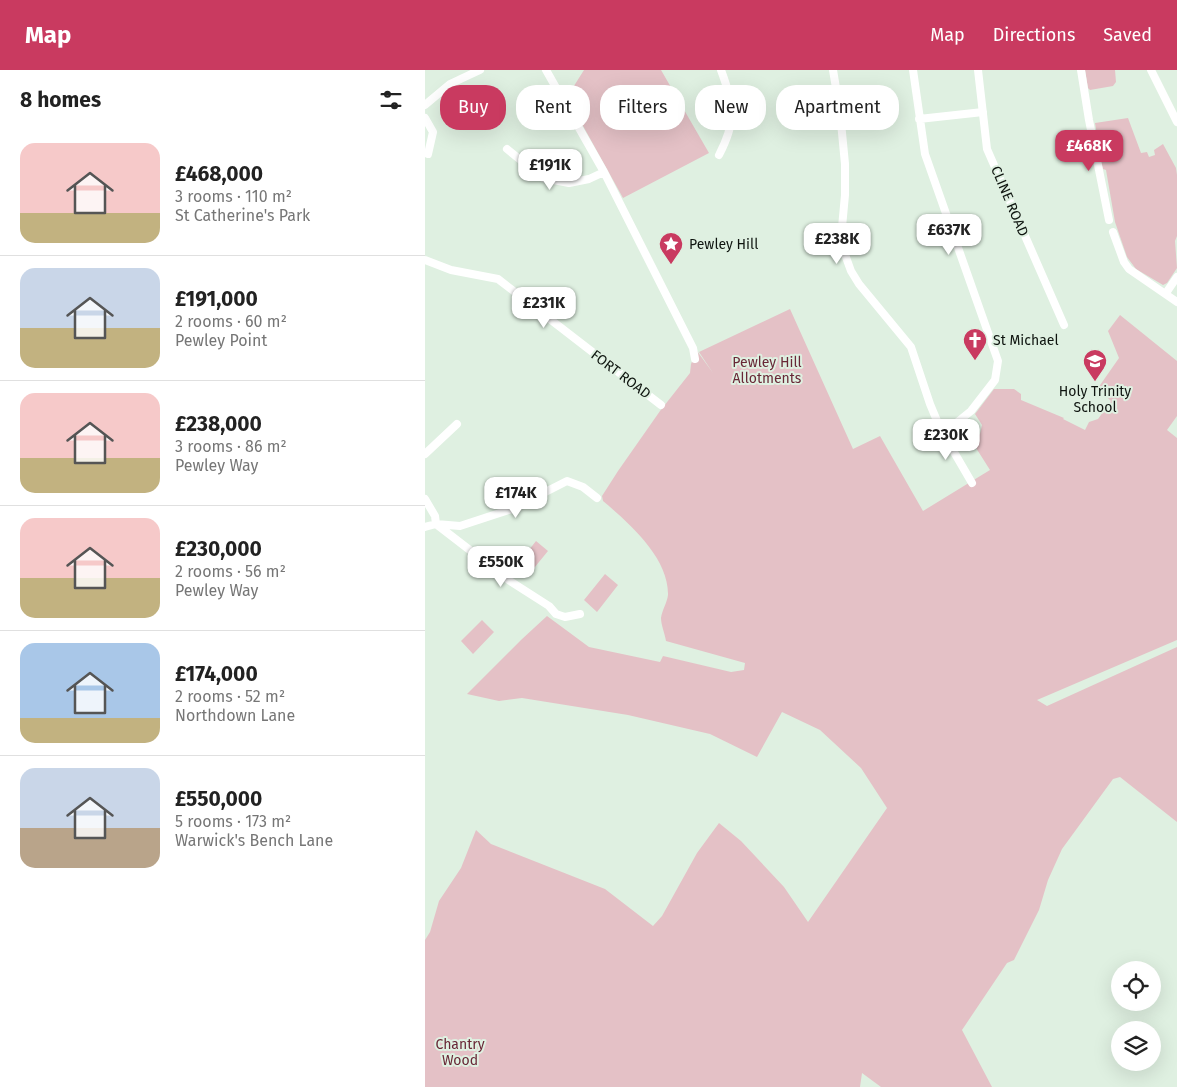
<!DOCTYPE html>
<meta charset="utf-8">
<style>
:root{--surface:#fff;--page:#f2f2f2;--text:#222;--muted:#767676;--line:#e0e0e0;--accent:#c93a60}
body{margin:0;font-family:"Fira Sans",sans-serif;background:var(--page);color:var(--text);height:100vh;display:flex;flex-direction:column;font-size:19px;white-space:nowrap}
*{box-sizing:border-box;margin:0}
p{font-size:16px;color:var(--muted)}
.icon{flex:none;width:28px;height:28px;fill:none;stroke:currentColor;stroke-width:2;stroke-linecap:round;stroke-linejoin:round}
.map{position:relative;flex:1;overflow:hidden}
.sheet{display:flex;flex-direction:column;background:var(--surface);width:425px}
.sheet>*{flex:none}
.hud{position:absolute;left:15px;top:15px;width:475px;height:45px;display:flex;gap:10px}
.fabs{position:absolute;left:686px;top:891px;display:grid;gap:10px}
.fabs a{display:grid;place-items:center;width:50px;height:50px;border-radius:50%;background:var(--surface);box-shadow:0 5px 20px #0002;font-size:25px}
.price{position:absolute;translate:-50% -42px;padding:0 11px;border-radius:10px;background:#fff;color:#222;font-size:16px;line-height:32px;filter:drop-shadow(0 1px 2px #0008)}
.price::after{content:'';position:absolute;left:50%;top:30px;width:15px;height:11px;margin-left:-8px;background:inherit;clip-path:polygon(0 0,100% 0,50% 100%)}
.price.current{background:var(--accent);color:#fff}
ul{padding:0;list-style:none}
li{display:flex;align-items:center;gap:15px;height:125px;padding:0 20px}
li+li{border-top:1px solid var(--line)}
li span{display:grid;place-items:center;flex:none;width:140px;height:100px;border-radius:15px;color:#555}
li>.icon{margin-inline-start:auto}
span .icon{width:60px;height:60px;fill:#fffc;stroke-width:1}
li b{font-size:21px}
h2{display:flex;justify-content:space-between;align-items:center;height:60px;padding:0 20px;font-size:21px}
.chip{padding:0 18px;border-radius:20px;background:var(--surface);box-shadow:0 5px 20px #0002;font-size:18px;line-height:45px}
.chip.current{background:var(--accent);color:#fff}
header{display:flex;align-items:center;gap:30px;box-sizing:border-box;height:70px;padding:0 25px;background:var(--accent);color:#fff}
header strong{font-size:24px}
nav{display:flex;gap:28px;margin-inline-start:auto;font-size:18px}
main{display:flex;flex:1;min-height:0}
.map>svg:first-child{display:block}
.green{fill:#e4c1c6}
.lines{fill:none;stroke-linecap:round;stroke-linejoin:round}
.minor{stroke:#fff;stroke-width:8}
.labels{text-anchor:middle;stroke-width:4;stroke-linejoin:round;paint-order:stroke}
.street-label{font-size:14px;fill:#0e140f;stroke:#dff0e1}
.poi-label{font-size:14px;fill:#0e140f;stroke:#dff0e1;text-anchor:start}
.park-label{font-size:14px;fill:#682736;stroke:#dff0e1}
</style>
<header>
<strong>Map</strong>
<nav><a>Map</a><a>Directions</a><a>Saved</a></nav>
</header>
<main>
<section class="sheet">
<h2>8 homes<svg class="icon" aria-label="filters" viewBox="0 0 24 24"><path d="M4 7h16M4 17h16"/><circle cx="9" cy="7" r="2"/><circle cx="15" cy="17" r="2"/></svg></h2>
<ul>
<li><span style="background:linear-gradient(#f6c9c9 70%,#c2b280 0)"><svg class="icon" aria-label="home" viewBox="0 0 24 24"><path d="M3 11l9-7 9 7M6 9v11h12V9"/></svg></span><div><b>£468,000</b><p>3 rooms · 110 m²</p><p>St Catherine's Park</p></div></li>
<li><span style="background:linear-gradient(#c9d6e8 60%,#c2b280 0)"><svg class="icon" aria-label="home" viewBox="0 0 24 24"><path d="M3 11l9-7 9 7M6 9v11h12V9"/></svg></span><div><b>£191,000</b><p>2 rooms · 60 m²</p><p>Pewley Point</p></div></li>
<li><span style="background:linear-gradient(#f6c9c9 65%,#c2b280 0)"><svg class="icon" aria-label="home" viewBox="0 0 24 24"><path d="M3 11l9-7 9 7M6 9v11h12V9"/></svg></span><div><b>£238,000</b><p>3 rooms · 86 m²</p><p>Pewley Way</p></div></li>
<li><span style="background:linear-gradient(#f6c9c9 60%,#c2b280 0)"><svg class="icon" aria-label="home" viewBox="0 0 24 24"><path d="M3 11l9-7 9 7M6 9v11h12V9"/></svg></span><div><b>£230,000</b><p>2 rooms · 56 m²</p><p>Pewley Way</p></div></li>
<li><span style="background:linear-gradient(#a9c7e8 75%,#c2b280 0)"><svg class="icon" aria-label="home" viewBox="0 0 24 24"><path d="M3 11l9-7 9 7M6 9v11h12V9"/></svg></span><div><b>£174,000</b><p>2 rooms · 52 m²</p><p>Northdown Lane</p></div></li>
<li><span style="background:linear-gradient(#c9d6e8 60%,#b9a48a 0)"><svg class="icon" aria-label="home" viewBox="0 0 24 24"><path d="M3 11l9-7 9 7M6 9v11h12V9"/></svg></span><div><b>£550,000</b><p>5 rooms · 173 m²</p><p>Warwick's Bench Lane</p></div></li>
</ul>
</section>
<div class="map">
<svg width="752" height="1017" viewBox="0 0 752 1017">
<rect width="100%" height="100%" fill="#dff0e1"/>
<path class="green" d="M159,0H236L284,83L198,128L142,27Z
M660,0H690L691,12L688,16L665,20L663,18Z
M703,48L716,83L722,82L724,87L730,85L729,80L738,74L751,98L752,105V166L750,171L752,198L742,213L738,215L711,199L702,187L690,152L681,100L678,99L674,86L675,83L670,53Z
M365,239L428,379L455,366L498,441L565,400L546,370L555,364L557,355L550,344L569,319H589L596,324V330L639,348L638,349L660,360L664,352L673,349L686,331L673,318L694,288L683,261L695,245L752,291V346L742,360L752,368V570L612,630L622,636L752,577V752L695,707L688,709L637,779L623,810L614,840L589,890L582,893L537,960L567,1017H456L437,1003L435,1017H0V870L5,862L14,831L36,798L51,760L66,774L180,819L228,856L237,846L272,783L294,753L316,771L359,817L383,852L462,738L436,698L395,660L357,642L332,687L285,664L203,645L97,628L74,631L42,624L96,570L122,546L164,577L235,592L238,586L306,602L319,600L320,593L241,571C240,564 236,555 236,548C237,540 242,533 243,525C244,488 204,453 178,431L177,426L193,401L235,341L265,303L266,294L272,281L288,303L274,282Z
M111,471L123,481L105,503L93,494Z
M180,504L193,515L172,542L159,530Z
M57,550L69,562L48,584L36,571Z"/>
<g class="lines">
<path class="minor" d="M121,0L179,102L268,278L270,289
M408,0L415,42L420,94V125L416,168L418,179L426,201L434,214L486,277L505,334L515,358L547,413
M488,0L500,84L573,291L570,310L546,341L530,354L515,358
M553,0L562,79L639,255
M656,0L664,50L684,150
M726,0L752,52
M0,35L25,14L55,0
M0,48L8,62L3,84
M494,49L558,42
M82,79L118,108L144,113L164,109L179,102
M294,85C312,51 309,35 296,0
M688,162L699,192L704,199L752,232
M0,190L26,200L73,209L236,335
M741,223L752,207
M0,384L32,354
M0,429L10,446L11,454
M11,454L85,511L124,536L131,544L140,547L155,544
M0,457L11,454L35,456L87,439L142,411L158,417L172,428"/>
</g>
<defs>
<g id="sight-pin" transform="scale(1.25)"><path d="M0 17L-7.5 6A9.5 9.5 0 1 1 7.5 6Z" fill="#c93a60" stroke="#dff0e1"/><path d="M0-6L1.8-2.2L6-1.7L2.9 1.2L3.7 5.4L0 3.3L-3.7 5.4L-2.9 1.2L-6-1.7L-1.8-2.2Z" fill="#fff"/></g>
<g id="church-pin" transform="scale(1.25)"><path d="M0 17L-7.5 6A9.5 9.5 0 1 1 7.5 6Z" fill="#c93a60" stroke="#dff0e1"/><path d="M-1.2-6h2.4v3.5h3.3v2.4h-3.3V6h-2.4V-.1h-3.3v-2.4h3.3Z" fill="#fff"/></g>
<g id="school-pin" transform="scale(1.25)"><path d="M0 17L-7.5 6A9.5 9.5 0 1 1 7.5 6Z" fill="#c93a60" stroke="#dff0e1"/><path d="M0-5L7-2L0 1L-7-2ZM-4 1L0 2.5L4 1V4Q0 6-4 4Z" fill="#fff"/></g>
</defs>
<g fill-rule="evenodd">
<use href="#sight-pin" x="246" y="174"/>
<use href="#church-pin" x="550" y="270"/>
<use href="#school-pin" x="670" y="291"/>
</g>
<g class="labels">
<g class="street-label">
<text transform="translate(585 131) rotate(67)" y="5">CLINE ROAD</text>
<text transform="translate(196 304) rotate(37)" y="5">FORT ROAD</text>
</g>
<g class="poi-label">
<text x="264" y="179">Pewley Hill</text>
<text x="568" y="275">St Michael</text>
<text x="670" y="326" text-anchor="middle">Holy Trinity<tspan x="670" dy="16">School</tspan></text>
</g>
<g class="park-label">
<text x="342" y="297">Pewley Hill<tspan x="342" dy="16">Allotments</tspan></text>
<text x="35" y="979">Chantry<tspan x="35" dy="16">Wood</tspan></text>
</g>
</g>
</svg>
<div class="fabs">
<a><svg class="icon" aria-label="locate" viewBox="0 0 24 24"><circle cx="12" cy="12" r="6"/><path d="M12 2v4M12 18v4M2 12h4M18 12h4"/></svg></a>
<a><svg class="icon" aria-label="layers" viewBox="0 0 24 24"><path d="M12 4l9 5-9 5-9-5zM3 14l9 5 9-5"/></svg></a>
</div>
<b class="price current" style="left:664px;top:102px">£468K</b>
<b class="price" style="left:125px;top:121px">£191K</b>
<b class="price" style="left:524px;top:186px">£637K</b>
<b class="price" style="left:412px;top:195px">£238K</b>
<b class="price" style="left:119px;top:259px">£231K</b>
<b class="price" style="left:521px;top:391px">£230K</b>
<b class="price" style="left:91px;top:449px">£174K</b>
<b class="price" style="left:76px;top:518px">£550K</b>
<div class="hud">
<a class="chip current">Buy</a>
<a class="chip">Rent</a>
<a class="chip">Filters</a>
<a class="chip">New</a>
<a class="chip">Apartment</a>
</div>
</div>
</main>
